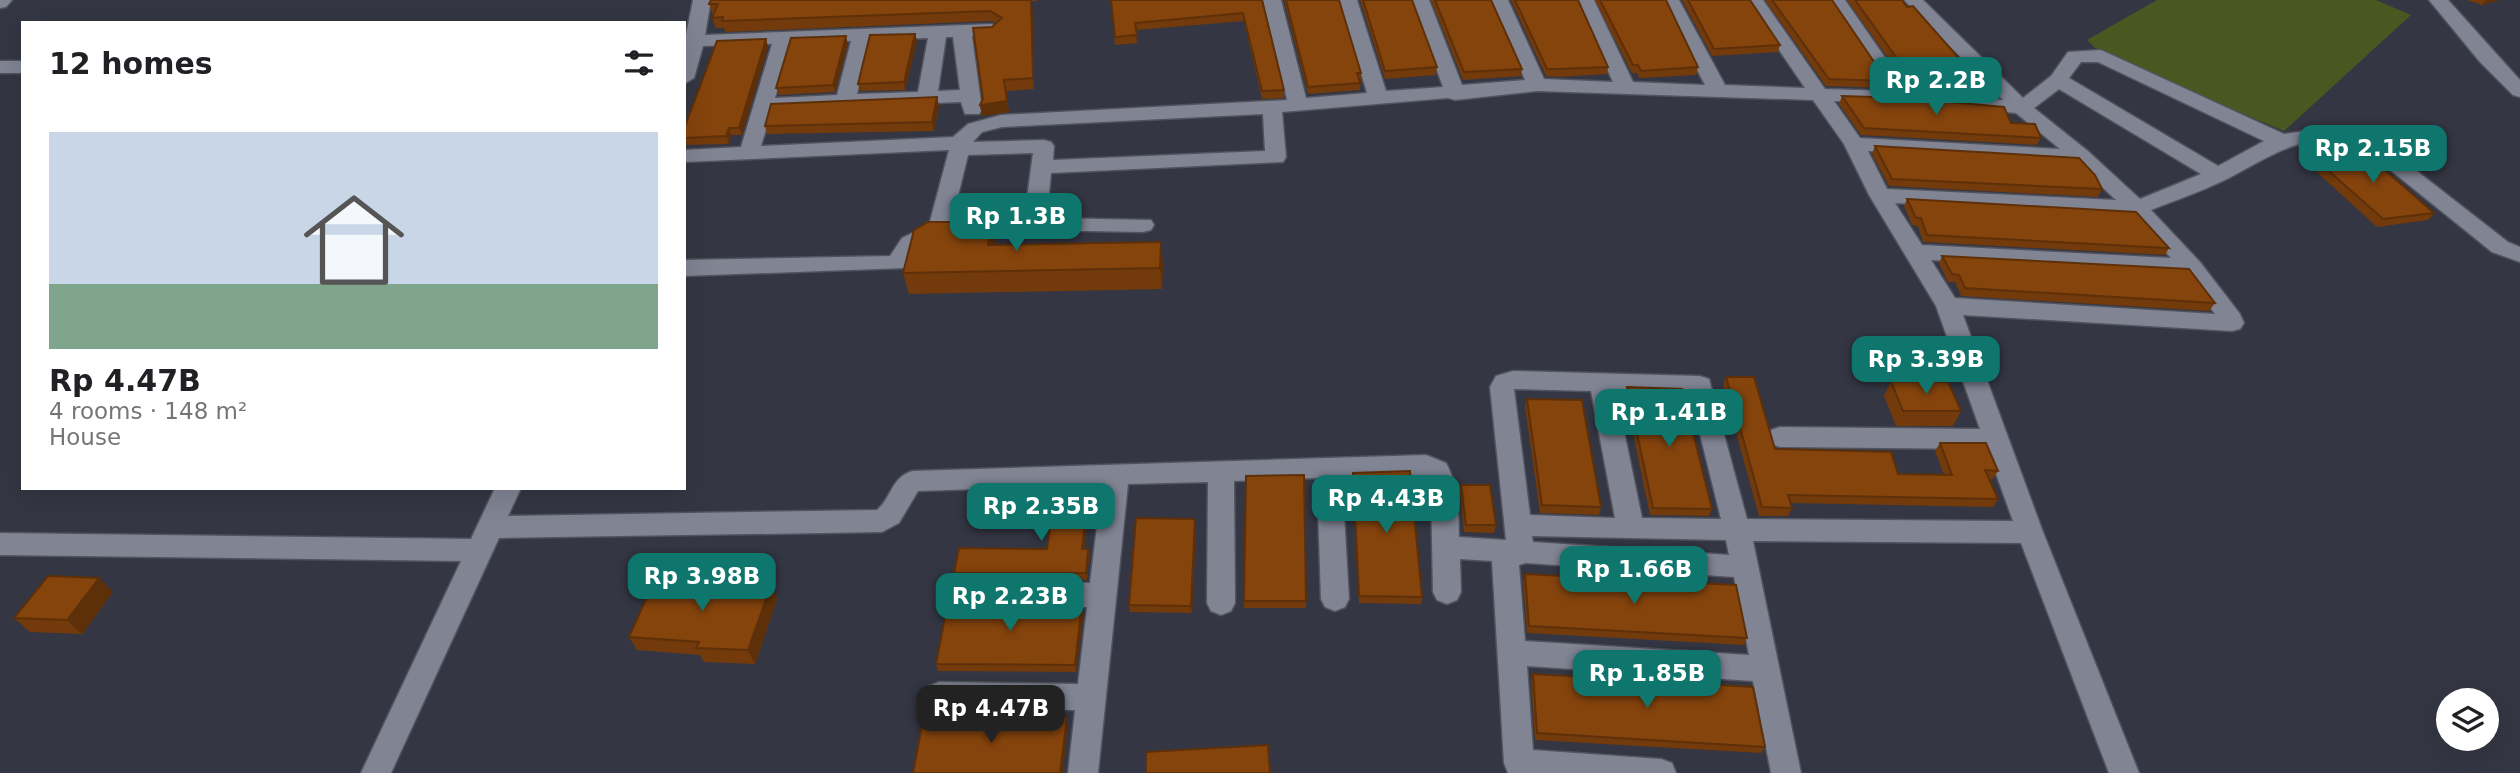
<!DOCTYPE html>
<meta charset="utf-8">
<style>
:root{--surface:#fff;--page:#f6f6f6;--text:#202124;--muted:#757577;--line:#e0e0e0;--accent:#0f766e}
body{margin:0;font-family:"DejaVu Sans",sans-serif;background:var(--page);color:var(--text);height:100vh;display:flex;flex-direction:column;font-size:26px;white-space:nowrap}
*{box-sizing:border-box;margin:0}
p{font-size:23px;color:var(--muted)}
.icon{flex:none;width:38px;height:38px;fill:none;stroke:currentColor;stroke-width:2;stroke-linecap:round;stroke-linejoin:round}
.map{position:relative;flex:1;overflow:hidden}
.panel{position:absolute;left:21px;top:21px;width:665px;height:469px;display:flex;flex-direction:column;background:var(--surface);border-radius:0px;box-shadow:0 7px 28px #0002}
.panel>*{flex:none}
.tools{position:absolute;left:2436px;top:688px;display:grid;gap:14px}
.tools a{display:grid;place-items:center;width:63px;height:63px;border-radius:50%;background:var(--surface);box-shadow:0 7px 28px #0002;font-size:35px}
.price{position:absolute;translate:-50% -60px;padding:0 16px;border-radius:14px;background:var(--accent);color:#fff;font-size:23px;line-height:46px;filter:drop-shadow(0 2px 4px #0008)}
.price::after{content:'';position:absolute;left:50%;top:42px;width:21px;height:16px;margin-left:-10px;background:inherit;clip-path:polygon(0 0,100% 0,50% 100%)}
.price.active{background:#222;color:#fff}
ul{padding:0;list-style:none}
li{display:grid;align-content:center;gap:14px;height:371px;padding:0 28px}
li+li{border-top:2px solid var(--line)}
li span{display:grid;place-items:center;height:217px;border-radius:0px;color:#555}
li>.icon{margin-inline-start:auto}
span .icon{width:126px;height:126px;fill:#fffc;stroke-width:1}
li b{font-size:30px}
h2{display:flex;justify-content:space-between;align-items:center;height:84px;padding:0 28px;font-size:30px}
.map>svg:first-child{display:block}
.green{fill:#495821}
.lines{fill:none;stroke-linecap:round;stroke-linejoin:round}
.minor-casing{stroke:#51535d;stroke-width:3}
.minor{fill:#818493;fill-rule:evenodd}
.wall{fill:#733a0b}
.shaded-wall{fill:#5e3009}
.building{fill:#86440d;stroke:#5e3009;stroke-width:2}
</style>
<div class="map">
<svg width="2520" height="773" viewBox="0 0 2520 773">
<rect width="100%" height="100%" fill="#343643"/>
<path class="green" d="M2157,0H2376L2411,15L2284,131L2137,69L2095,48L2087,40Z"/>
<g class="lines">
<g class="minor-casing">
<path id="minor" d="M0,0H12L6,7L0,8Z
M693,0H711L705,35L992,24L1001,30L992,36H972L982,110L979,114H965L961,102L772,110L761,146L953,137L968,124L1001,115L1287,100L1263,0H1281L1306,98L1367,93L1339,0H1357L1386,91L1443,87L1411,0H1429L1462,85L1525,80L1490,0H1508L1544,79L1613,82L1576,0H1594L1633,82L1705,85L1661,0H1679L1725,85L1805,88L1745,0H1763L1825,89L1889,91L1827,0H1845L1909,92L2003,100L1904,0H1923L2023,98L2051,76L2068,52L2101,50L2284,134L2328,128L2347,129L2377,140L2508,242L2520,247V262L2492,252L2363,148C2308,127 2273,155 2227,179C2203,191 2176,200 2151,210L2200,262L2240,314L2244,323L2240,329L2232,331L1963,315L2043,532L2139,773H2109L2021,543L1753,541L1801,773H1771L1753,681L1527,666L1533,750L1661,759L1672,763L1676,773H1508L1504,763L1492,561L1460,559L1461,592L1457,600L1447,604L1437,600L1433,592L1431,489L1423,475L1342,478L1349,599L1345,607L1335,611L1325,607L1321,599L1317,478L1234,481L1235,603L1231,611L1221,615L1211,611L1207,603L1208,482L1128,484L1098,773H1068L1075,710L939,708L929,704L924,695L929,686L939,682L1078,684L1087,607H953L943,603L939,595L943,587L953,583H1090L1102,485L918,491L899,523L882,532L499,538L391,773H361L461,561L0,555V533L471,539L495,488H521L508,516L877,510C892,497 891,478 912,471L1426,455L1446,463C1459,487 1458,510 1459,537L1506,540L1490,387L1496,376L1513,371L1700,376L1709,379L1747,519L2013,521L1987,449L1780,447L1771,444L1767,437L1771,430L1780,427L1980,429L1936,306L1869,195L1844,144L1813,100L1537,91L1455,100L1448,98L1282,112L1286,157L1283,162L1051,173L1047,213L1049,218L1151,220L1154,225L1151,230L1143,232L1033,230L1025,213L1033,153L968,155L950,229L947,234L918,248L905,268L684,276V260L890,256L902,238L929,225L949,150L684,162V150L741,147L772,44L703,46L694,78L684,84V45ZM946,37H953L960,90L938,91ZM928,38L918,92L857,94L870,40ZM851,41L837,95L775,98L791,43ZM2081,62H2098L2264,141L2218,166L2069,78ZM2059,89L2201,174L2140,199L2089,152L2034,108ZM1834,101L1903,103L2016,113L2060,149L1860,138ZM1263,114L1265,151L1053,160L1054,146L1051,142L1044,140L973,142L982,132L1002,127ZM1868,151L2076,163L2116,200L1887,189ZM1895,203L2131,215L2171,258L1922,245ZM1931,260L2185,274L2215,314L1955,298ZM1514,389L1591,391L1615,518L1530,515ZM1616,392L1690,394L1721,519L1642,518ZM1532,536L1726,540L1729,555L1533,542ZM1526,563L1734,577L1749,655L1525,641L1519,565Z
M2429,0H2448L2520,80V97L2513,95L2480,62Z
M0,61H23V73H0Z"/>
</g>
<use href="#minor" class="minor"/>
</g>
<path class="wall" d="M711,0H1038L1037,1H1032L1034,89L1006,91L1009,112L982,116L980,105L983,99L992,27L996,24L992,21L725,32L724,28H716L712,18L713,15L709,4Z
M1111,0H1262L1284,90V98L1262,99L1244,21L1136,30L1137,43L1115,45Z
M1284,0H1339L1361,73L1360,90L1308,94Z
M1360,0H1412L1437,67L1436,75L1385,79Z
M1431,0H1491L1522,69L1521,76L1463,80Z
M1511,0H1578L1608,67L1607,74L1558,77L1546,76Z
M1595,0H1666L1698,67L1696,75L1639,78L1637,73H1632Z
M1682,0H1750L1780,45L1778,52L1712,56Z
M1765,0H1832L1887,81L1884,88L1826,86Z
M1847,0H1902L1907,7L1980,88L1977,95L1910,89Z
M2467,0H2499L2482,5Z
M915,34L917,41L905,90L860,91L858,84Z
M766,39L768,47L742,135H731L729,144L684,145V129Z
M848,44L835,92L779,95L776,88Z
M1842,96L2011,123L2041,138L2037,145L1861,135L1839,104Z
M937,97L939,106L934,131L767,134L765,126Z
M1875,146L2102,189L2098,197L1889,186L1872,154Z
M2313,157L2434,213L2428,220L2377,227L2308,164Z
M1907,199L2169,248L2165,255L1923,242L1918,226L1912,225L1904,206Z
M992,222L996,244L1163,263L1162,289L909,294L903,273Z
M1942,256L2215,303L2209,311L1961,296L1955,282H1948L1939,263Z
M1726,377L1775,449L1898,474L1944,475L1935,451L1940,443L1998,471L1993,479H1989L1998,499L1993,507L1791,503L1792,508L1788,516H1759L1723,385Z
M1891,381L1961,411L1953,426H1896L1884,396Z
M1627,387L1712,509L1709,516L1650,515L1625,395Z
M1527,399L1601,507L1599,515L1540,513L1525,406Z
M1353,473L1422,597L1421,604L1359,603L1353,480Z
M1246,476L1306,601V608H1244Z
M1461,485L1496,525L1494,533L1464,532L1460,492Z
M1091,492L1084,549H1088L1089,556L1087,580H956L954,573L1047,549Z
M1196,526L1192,613L1130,612L1129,605Z
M1525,574L1747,638L1744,645L1527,633L1523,581Z
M99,578L113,592L82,634L30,632L14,618Z
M771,585L777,599L755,664L704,662L700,655L637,650L629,637Z
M1084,610L1076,672L938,671L936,664Z
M1533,674L1765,747L1761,753L1535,740L1531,681Z"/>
<path class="shaded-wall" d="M1031,0L1032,1L1034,89L1033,78Z
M2486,0H2499L2482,5Z
M915,34L917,41L905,90L904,82Z
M846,36L848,44L835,92L833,85Z
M766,39L768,47L742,135L739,128Z
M937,97L939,106L934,131L932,122Z
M1007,101L1009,112L982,116L980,105Z
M729,128L731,135L729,144L726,136Z
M992,222L996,243L992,266L988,245Z
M1161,242L1163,263L1162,289L1160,268Z
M1090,484L1091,492L1083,556L1082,549Z
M1195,519L1196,526L1192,613L1191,606Z
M1088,549L1089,556L1087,580L1086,573Z
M99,578L113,592L82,634L67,620Z
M771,585L777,599L755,664L748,650Z
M1082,602L1084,610L1076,672L1075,665Z
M1067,717L1068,723L1063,773H1060Z"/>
<path class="building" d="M711,0H1031L1033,78L1004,80L1007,101L980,105L983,99L973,28L992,27L1002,18L990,11L722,21L723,17L712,18L718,4H709Z
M1111,0H1262L1284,90L1262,91L1243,13L1135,23L1137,35L1115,37Z
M1286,0H1339L1361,73H1357L1360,83L1308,87Z
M1363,0H1412L1437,67L1385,71Z
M1435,0H1491L1522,69L1464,72Z
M1515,0H1578L1608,67L1559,69H1547Z
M1600,0H1666L1698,67L1641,71L1638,65H1633Z
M1688,0H1750L1780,45L1714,49Z
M1772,0H1832L1887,81L1829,79Z
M1855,0H1902L1907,7L1913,6L1972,73L1980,88L1914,82Z
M915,34L904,82L858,84L870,35Z
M846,36L833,85L776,88L791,38Z
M766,39L739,128H729L726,136L684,138V129L717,41Z
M1842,96L1906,98L2004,107L2011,123L2035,124L2041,138L1864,128Z
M937,97L932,122L765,126L771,104Z
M1875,146L2079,158L2095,175L2102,189L1892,179Z
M2363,151L2434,213L2383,219L2313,157Z
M1907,199L2136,212L2169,248L1927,235L1921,218H1916Z
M928,222H992L988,245L1161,242L1160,268L903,273L914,230Z
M1942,256L2189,269L2215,303L1965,288L1959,275L1952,274Z
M1726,377H1754L1775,449L1891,452L1898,474L1952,475L1940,443H1986L1998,471L1985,470L1998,499L1788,495L1792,508L1762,507Z
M1891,381L1948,382L1961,411H1903Z
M1627,387L1682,389L1712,509L1653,508Z
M1527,399L1582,400L1601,507L1542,505Z
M1410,471L1422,597L1359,596L1353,473Z
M1304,475L1306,601H1244L1246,476Z
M1056,484H1090L1082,549H1088L1086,573H954L959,548L1047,549Z
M1461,485H1490L1496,525H1466Z
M1136,518L1195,519L1191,606L1129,605Z
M1525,574L1736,585L1747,638L1529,626Z
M48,576L99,578L67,620L14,618Z
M655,579L771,585L748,650L696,648L699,642L629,637Z
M948,602H1082L1075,665L936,664Z
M1533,674L1753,687L1765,747L1537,733Z
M924,715L1067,717L1060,773H913Z
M1268,745L1270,773H1146V752Z"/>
</svg>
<div class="tools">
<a><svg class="icon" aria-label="layers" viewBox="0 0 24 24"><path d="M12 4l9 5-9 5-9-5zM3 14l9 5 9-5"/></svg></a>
</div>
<b class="price" style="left:1936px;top:117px">Rp 2.2B</b>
<b class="price" style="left:2373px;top:185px">Rp 2.15B</b>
<b class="price" style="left:1016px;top:253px">Rp 1.3B</b>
<b class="price" style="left:1926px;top:396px">Rp 3.39B</b>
<b class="price" style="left:1669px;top:449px">Rp 1.41B</b>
<b class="price" style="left:1386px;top:535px">Rp 4.43B</b>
<b class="price" style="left:1041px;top:543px">Rp 2.35B</b>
<b class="price" style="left:1634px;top:606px">Rp 1.66B</b>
<b class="price" style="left:702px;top:613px">Rp 3.98B</b>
<b class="price" style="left:1010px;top:633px">Rp 2.23B</b>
<b class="price" style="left:1647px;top:710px">Rp 1.85B</b>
<b class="price active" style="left:991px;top:745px">Rp 4.47B</b>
<section class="panel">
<h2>12 homes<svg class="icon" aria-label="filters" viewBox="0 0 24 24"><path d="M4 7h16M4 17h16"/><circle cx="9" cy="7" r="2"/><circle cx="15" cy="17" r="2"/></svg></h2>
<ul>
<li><span style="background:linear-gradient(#c9d6e8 70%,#7fa58c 0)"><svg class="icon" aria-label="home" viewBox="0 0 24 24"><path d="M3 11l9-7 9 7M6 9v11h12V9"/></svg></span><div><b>Rp 4.47B</b><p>4 rooms · 148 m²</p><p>House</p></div></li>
</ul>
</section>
</div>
